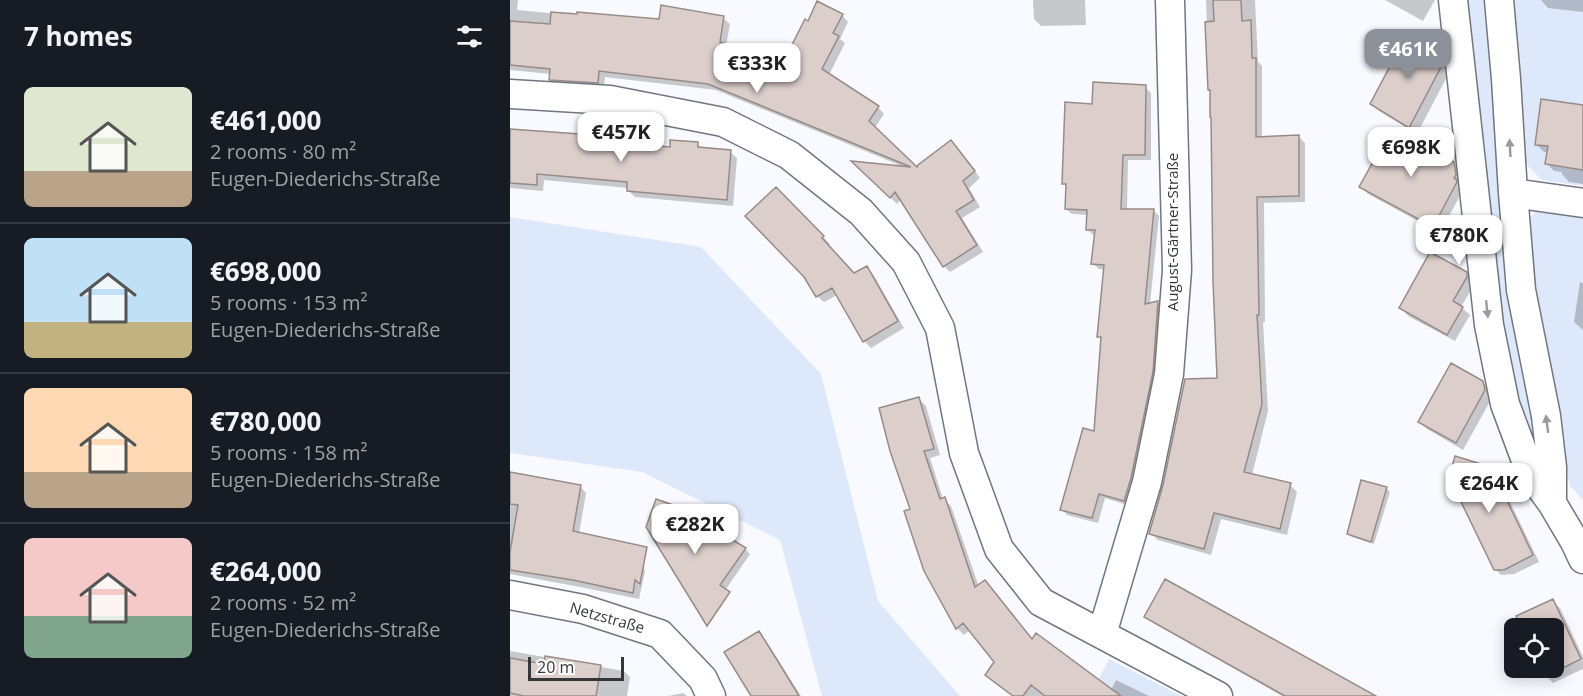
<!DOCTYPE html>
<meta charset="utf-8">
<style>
:root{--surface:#171b24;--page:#242831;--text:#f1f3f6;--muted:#9ea1a6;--line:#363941;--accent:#8c9099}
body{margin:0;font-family:"Open Sans",sans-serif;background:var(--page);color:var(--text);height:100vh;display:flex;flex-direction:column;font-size:22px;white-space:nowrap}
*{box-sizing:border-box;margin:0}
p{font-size:20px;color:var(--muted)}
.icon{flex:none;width:33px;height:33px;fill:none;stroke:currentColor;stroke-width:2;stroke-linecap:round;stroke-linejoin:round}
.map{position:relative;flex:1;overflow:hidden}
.panel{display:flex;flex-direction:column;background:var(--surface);width:510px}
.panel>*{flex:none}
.controls{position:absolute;left:994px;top:618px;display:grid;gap:12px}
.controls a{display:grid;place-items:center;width:60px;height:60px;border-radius:9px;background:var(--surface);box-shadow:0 3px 15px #0003;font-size:30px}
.scale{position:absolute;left:18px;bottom:15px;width:96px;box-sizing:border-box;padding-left:6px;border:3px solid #34363a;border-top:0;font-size:16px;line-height:21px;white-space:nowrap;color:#34363a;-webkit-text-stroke:4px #fff;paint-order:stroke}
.price{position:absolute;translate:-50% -51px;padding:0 14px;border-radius:12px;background:#fff;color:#222;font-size:20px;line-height:39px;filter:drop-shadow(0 2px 3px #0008)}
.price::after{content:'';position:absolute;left:50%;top:36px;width:18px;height:14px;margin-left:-9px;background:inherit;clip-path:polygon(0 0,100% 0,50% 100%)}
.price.active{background:var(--accent);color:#fff}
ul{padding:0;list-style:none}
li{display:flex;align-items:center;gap:18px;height:150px;padding:0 24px}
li+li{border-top:2px solid var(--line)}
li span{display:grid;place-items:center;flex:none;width:168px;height:120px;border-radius:9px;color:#555}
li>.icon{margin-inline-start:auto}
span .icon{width:72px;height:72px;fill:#fffc;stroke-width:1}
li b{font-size:26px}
h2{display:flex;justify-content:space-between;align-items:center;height:72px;padding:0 24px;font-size:26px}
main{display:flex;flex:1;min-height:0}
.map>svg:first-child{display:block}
.green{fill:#dee8fb}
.shadow{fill:#0003}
.building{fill:#dccfcb;stroke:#978b87;stroke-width:1.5}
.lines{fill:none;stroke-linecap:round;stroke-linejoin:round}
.minor-casing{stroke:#71767f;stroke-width:31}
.minor{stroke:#fff;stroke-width:28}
.oneway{fill:#9a9a9c}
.labels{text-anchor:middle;stroke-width:6;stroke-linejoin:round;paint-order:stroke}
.street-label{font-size:15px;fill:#34363a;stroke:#fff}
</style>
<main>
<section class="panel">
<h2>7 homes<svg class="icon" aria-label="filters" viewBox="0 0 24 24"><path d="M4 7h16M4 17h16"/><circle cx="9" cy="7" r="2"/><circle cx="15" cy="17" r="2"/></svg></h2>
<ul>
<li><span style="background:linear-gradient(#dfe7d0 70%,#b9a48a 0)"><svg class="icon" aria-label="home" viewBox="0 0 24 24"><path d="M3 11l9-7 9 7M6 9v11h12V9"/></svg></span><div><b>€461,000</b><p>2 rooms · 80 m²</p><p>Eugen-Diederichs-Straße</p></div></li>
<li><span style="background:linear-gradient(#bfe0f5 70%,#c2b280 0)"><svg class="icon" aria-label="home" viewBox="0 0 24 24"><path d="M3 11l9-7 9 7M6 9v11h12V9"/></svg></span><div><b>€698,000</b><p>5 rooms · 153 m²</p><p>Eugen-Diederichs-Straße</p></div></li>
<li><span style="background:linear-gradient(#ffd9b3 70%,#b9a48a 0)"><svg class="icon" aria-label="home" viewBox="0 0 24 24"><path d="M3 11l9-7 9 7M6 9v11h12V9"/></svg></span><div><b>€780,000</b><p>5 rooms · 158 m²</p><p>Eugen-Diederichs-Straße</p></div></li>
<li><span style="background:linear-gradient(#f6c9c9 65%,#7fa58c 0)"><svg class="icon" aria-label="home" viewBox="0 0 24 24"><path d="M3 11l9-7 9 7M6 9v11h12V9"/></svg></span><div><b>€264,000</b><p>2 rooms · 52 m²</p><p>Eugen-Diederichs-Straße</p></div></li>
</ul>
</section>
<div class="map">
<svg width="1073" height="696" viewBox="0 0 1073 696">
<rect width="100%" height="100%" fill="#f8faff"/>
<path class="green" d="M951,0H981L1033,465L1001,388Z
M1003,0H1073V186L1032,180L1015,163L1007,36Z
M1031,206L1073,212V500L1060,486L1034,360L1021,274L1018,220Z
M0,217L191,247L311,374L368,601L450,696H312L270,540L132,472L0,453Z
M599,659L671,696H580Z"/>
<path class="shadow" d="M0,0H8L7,10L69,16L150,21L213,18L220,24L216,46L272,68L298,23L332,15L338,22L330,39L335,43L319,75L368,107L374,114L364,129L408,169L441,142L447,148L470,178L459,188L470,207L452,218L473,252L440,272L434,266L391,199L387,204L345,163L394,167L206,90L95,77L94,89L47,86L41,79V74L0,70Z
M523,0H575L576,25L531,26L524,19Z
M696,0H745L748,62L752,66V138L788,136L795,143V202L754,203L755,322H753L758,411L742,475L780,485L787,492L777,535L711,519L701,555L648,540L641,533L709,380L701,91L699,89Z
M875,0H925L913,21Z
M1031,0H1073V12L1038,8Z
M931,53L939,61L940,71L907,134L869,111L862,104Z
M635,87L641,93V160H618L617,210H643L649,216L640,304L648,303L653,308L648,378L620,506L595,498L588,523L557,515L552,509L586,433L592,340L588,336L595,270L589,269L583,264L586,235H583L577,229L578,215L562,214L556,209L558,188L553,183L583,105Z
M1073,124V184L1059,182L1052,174V172L1044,171L1037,164L1039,152H1034L1026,144Z
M0,130L110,139L117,145L161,148L187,144L193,149L220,152L227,158L223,206L125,197L118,190V188L34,180L33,191L0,188Z
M943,163L951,170L953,190L930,233L858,194L851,187Z
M266,189L320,244L318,246L344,274L356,267L363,274L394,328L361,348L354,341L327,295L314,302L307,296Z
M956,273L963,281L964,285L951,307L960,315L945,341L898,316L891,308Z
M1070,282L1073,283V330L1064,322Z
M973,382L980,390L982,398L953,450L917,429L910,422Z
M409,399L416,406L430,455L420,458L433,499L441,506L469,587L522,640L601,690L606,680L639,696H503L477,674L486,662L460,630L454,635L447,628L415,570L402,510Z
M980,468L987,475L1029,562L1004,574L991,575L985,569Z
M0,478L70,486L76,493L69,534L127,552L135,571L129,599L70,587L0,574Z
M876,488L880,492L864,544L842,537L838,534Z
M235,549L240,554L201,611L180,596Z
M1043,601L1050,608L1073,657V669L1043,683L1036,676L1032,668H1044V628H1014L1008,617Z
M636,616L854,696H772L643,623Z
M248,633L255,639L291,696H243Z
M0,651L114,671L120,677L117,696H0Z
M173,693L177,696H158Z"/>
<path class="building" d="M703,0H731L732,21L741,20L742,58H746V137L789,135V196L747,197L749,315H747L752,404L734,472L781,483L770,529L704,513L694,549L639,534L653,485L675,379L707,378L703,281L701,117H700V90H698L695,22L704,21Z
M307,1L333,14L323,33L329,36L312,69L369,106L359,121L407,167L408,165L441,140L465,171L453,181L464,200L446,211L467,245L433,267L385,192L380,198L341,161L401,167L198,84L89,71L88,83L39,80L40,69L0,65V21L40,24L41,12L67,14V12L149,19L151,5L214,16L210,42L271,66L295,19L298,21Z
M897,34L932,52L933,63L899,128L860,104Z
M583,82L636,85L635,155H613L611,209H644L635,304L648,301L643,372L621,478L614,501L589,494L582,518L550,510L573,428L584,431L591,337H587L594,265L581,264L585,230H576L577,210L555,209L556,184H552L555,102L582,104Z
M1031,99L1073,105V170L1035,164L1038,146L1025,145Z
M882,128L944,162L946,175L944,178L946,179L947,182L923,227L849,187Z
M0,129L111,137V143L160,147V140L188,142V147L221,150L217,200L117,191V182L27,174V185L0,183Z
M266,187L314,236L312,238L344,273L357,266L388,321L353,342L322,288L306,297L294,277L235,216Z
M920,252L957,272V277L943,301L953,307L937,335L889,308Z
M941,363L973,381L975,390L946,443L908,422Z
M409,397L424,449L414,451L430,499L435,497L465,587L475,580L522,639L526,633L611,696H535L521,685L513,696H503L475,675L484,662L453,623L446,629L414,571L394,511L400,509L380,451L369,408Z
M945,456L981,467L1023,555L994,570H984L939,477Z
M0,472L71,485L63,531L137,547L130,584L125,580L123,593L63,580L0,570V552L8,505L0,504Z
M851,480L877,487L861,542L837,534Z
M146,499L169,507L236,548L210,585L220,592L197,626L136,527Z
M655,579L866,696H775L634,617Z
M1043,599L1071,659L1035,677L1030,668H1044V628H1012L1006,616Z
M249,631L269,663L289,696H241L214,652Z
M35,656L91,665L86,696H14L0,693V658L34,664Z"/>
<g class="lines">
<g class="minor-casing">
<path id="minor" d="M943,0L979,325L995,404L1021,474L1042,503L1065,542L1073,559
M989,0L996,79L1003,193L1011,290L1036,416L1042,467V503
M0,94L100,100L213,122L279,155L351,212L396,262L430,328L454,453L489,549L531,602L708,696
M1003,193L1073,203
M0,595L73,609L150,634L193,679L201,696
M592,634L637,482L659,374L667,270L660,0"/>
</g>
<use href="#minor" class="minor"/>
</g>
<defs><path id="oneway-solid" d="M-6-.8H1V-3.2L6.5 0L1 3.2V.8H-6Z" transform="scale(1.5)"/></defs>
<g class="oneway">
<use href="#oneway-solid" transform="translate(1000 148) rotate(-93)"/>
<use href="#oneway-solid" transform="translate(977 309) rotate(84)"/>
<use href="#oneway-solid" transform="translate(1037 424) rotate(-98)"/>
</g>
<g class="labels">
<g class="street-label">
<text transform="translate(663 232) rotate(-90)" y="5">August-Gärtner-Straße</text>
<text transform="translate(97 618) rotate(16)" y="5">Netzstraße</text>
</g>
</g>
</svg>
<div class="controls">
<a><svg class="icon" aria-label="locate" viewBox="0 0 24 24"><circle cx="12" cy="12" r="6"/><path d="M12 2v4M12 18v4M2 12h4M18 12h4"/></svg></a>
</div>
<div class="scale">20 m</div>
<b class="price active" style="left:898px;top:80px">€461K</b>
<b class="price" style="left:247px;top:94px">€333K</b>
<b class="price" style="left:111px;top:163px">€457K</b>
<b class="price" style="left:901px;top:178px">€698K</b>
<b class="price" style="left:949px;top:266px">€780K</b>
<b class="price" style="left:979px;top:514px">€264K</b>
<b class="price" style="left:185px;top:555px">€282K</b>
</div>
</main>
